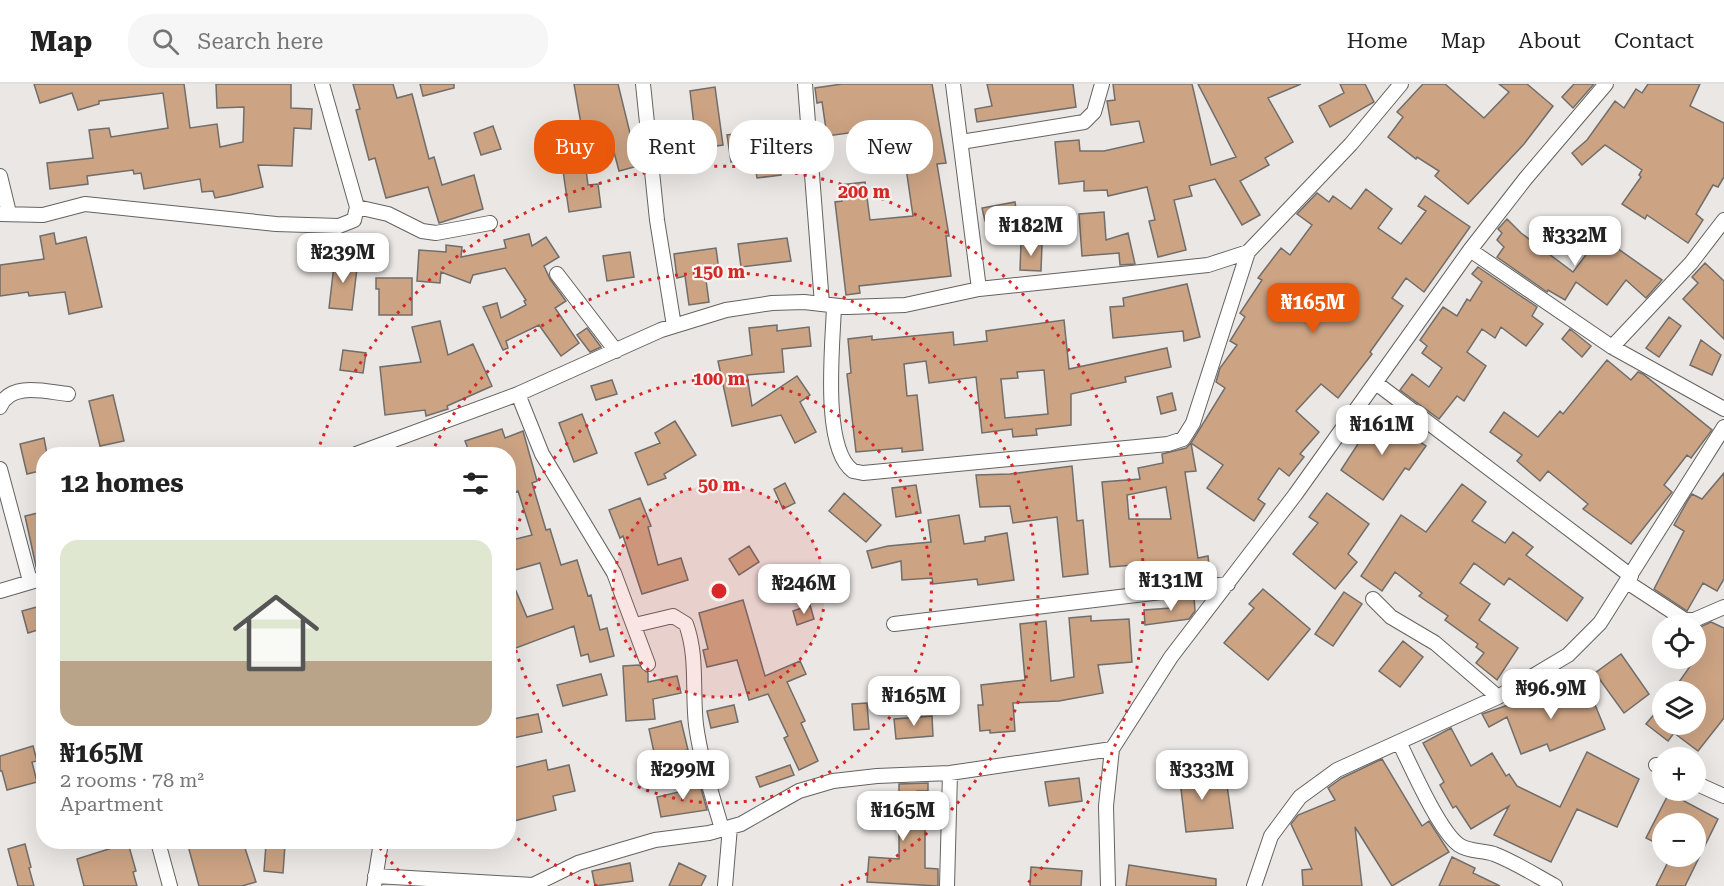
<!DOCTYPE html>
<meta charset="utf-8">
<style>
:root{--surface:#fff;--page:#f6f6f6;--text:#222;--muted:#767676;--line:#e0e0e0;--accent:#ea580c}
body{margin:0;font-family:"Roboto Serif",serif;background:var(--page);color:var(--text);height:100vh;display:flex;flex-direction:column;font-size:22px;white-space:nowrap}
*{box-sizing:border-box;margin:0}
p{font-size:20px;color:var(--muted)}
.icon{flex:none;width:33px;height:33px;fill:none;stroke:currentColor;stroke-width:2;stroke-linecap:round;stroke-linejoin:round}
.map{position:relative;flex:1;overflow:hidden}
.sheet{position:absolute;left:36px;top:363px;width:480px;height:402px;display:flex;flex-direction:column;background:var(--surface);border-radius:24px;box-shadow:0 6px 24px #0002}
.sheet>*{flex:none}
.hud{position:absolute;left:534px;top:36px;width:570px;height:54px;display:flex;gap:12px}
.buttons{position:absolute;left:1652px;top:531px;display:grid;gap:12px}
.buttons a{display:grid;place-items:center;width:54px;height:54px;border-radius:50%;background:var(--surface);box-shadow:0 6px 24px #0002;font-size:30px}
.price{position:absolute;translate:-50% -51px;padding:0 14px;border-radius:12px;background:#fff;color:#222;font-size:20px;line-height:39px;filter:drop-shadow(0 2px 3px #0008)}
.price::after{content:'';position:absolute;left:50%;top:36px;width:18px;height:14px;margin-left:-9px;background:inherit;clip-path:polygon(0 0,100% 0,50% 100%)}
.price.on{background:var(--accent);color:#fff}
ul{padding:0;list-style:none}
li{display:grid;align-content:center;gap:12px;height:318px;padding:0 24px}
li+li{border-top:2px solid var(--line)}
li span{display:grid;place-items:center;height:186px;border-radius:18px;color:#555}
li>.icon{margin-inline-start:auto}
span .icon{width:108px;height:108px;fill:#fffc;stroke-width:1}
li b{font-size:26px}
h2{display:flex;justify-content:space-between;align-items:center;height:72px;padding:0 24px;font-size:26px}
.tag{padding:0 21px;border-radius:24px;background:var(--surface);box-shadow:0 6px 24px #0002;font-size:21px;line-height:54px}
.tag.on{background:var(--accent);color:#fff}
header{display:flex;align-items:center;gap:36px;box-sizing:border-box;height:84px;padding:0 30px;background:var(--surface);border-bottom:2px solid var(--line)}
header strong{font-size:28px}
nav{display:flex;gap:33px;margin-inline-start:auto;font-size:21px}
.search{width:420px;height:54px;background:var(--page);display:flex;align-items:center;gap:15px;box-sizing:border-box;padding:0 21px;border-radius:24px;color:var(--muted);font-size:22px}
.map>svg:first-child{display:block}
.building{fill:#cca484;stroke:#706d6a;stroke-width:1.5;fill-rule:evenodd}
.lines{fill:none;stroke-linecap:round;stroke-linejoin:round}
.minor-casing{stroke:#65625f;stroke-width:16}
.minor{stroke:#fff;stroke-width:14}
.ring{fill:none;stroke:#d62828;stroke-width:3;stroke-dasharray:3 6}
.centre{fill:#d62828;stroke:#f8f4f1;stroke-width:3}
.ring-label{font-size:18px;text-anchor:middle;font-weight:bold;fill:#d62828;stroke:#f8f4f1;stroke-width:4.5;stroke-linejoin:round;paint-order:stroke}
</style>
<header>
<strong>Map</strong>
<div class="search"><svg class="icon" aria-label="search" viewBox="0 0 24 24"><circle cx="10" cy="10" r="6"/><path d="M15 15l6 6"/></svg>Search here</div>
<nav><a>Home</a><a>Map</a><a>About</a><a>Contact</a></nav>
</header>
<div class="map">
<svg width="1724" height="802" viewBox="0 0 1724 802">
<rect width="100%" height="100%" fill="#ebe7e4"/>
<path class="building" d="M34,0H184L190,44L217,40L220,63L243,58L244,23L217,24L216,0H291V24L312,25L311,45L294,44L292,82L258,81L263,103L230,111L215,114L213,107L202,108L200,95L144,105L141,89L134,90L133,86L87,92L88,100L50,105L47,79L93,74L89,46L109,44L111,53L168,44L163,9L99,17V20L78,26L72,9L40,19Z
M353,0H393L397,14L412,10L429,75L434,73L442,101L474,91L483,125L439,139L428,103L386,114L375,74L369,76L356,26L360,25Z
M420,0H454V4L423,12Z
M574,0H618L638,82L619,87L610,53L584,57Z
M842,0H932L946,79L937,80L949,152H946L951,192L859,202L860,209L846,211L835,118L842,117L840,101L865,98L870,136L913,132L906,84L898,86L893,49L886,50L885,44L827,52L822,18L817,19L815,4Z
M987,0H1073L1076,23L977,38L975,25L992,22Z
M1113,0H1192L1211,81L1236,73L1198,0H1301L1268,14L1293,58L1265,74L1269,81L1240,97L1260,131L1242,141L1215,95L1189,102L1192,112L1174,116L1186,166L1158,173L1149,137L1155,136L1147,103L1108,112L1107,106L1084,107V97L1059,100L1055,58L1079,56L1080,67H1104L1144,58L1139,37L1111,41L1107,17L1115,16Z
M1340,0H1365L1374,18L1330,43L1319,22L1344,9Z
M1423,0H1445L1484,34L1509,8L1499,0H1527L1553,22L1524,60L1468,120L1435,92L1439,87L1417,73L1416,75L1388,53L1403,33L1397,28Z
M1574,0H1594L1573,24L1562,13Z
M1648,0H1700L1690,22L1724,39V93L1718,103L1713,101L1696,130L1703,136L1688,159L1647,131L1645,135L1622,120L1641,93L1639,91L1642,86L1605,61L1582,81L1572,69L1587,56L1615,17L1624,24L1636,5L1642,9Z
M715,3L723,61L674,68L671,44L694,41L690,7Z
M493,42L501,65L481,71L474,49Z
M776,44L781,91L757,94L754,75L731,78L727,51Z
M583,62L588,101L598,100L601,123L569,128L560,66Z
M1366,105L1392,125L1378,144L1401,160L1426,127L1418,122L1425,112L1470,143L1424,208L1406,194L1392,214L1403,222L1370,268L1372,270L1338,314L1321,300L1296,327L1319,348L1300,370L1304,373L1289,392L1279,384L1258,415L1265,420L1254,437L1207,404L1223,381L1191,359L1225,304L1216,298L1220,284L1237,261L1230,257L1245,233L1240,229L1262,196L1258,194L1281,164L1290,171L1312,141L1297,130L1317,109L1329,118L1333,112L1351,125Z
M1015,118L1017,131L985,137L982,124Z
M1104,128L1106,156L1128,149L1135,180L1120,181L1119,169L1082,172L1079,130Z
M1507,135L1521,149L1573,188L1600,152L1662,196L1646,214L1626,196L1607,221L1576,198L1565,216L1548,206L1547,208L1497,173L1504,163L1497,156L1502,149L1498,145Z
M54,149L56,160L86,153L102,223L69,230L65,208L29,212L28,208L0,212V181L44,175L40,152Z
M529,150L532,162L546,153L559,173L544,182L550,195L566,217L555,224L579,259L561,272L539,241L506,257L508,264L503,266L483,223L497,219L501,234L526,221L524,217L526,216L505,184L473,191L470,199L441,188L440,199L417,197L419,166L446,168V161L462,163L461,173L506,164L504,156Z
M787,154L791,177L741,183L738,160Z
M1021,159L1042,160L1041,187L1020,186Z
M716,164L719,187L705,189L709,218L689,221L685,192L677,194L674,170Z
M630,168L634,193L607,197L603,172Z
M335,173L358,176L352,226L329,224Z
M1705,179L1724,197V255L1683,215L1698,199L1692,193Z
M1478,183L1537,223L1532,232L1543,240L1526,262L1501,243L1495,254L1482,245L1467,268L1486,282L1464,317L1457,312L1439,335L1400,306L1412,290L1429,303L1442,284L1422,269L1427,262L1420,256L1443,223L1457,232L1467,215L1470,217L1482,198L1472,190Z
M376,194H412V231H379V205H376Z
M1187,200L1200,253L1184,257L1183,247L1113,254L1110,223L1124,222L1123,214Z
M1669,233L1681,242L1659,273L1646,264Z
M1064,236L1069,285L1167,264L1171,283L1125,293L1126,298L1071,310V341L1036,345L1037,351L1013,353L1012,345L982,349L976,293L929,299L926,277L904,280L907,312L917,311L923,366L902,368V364L856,368L847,290L851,289L848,255L872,252V256L953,248L954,261L987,257L986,247ZM1044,286L1048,330L1005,334L1001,295L1018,294L1017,288Z
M440,237L448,271L473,260L492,302L447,322L448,325L426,332L425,326L385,331L380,283L421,278L412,243Z
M777,241V247L809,243L811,262L782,265L784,288L747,291L752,322L797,292L810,311L800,318L816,348L795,359L781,331L732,342L718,277L752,271L749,244Z
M587,244L601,263L590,268L577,251Z
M1570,245L1591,262L1582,273L1562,255Z
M1701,256L1721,271L1712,291L1690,281Z
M343,266L366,269L363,289L340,286Z
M1607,276L1631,296L1638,288L1643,290L1712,346L1691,374L1687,371L1664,401L1672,408L1631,460L1583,425L1588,420L1548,387L1540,397L1517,377L1522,371L1490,348L1504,328L1538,353L1560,327L1563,330Z
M612,296L617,310L596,316L591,302Z
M1172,309L1176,326L1161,330L1157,313Z
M113,311L124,357L100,362L89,317Z
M1378,329L1426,362L1409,386L1405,384L1383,416L1341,386Z
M582,330L597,369L574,378L559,339Z
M675,337L696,371L664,390L666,394L648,401L635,369L660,359L655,349Z
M502,345L505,354L523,347L537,397L532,399L546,446L550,445L561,481L577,476L588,512L591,511L600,546L607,544L614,572L590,578L588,570L581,572L574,542L508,567V488L527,533L553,525L540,479L515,486L508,466V457L532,451L518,407L508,411V370H470L465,357Z
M44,354L47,370H44V386L27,390L20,360Z
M1191,359L1196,387L1185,388L1198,474L1208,472L1210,490L1176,497L1174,485H1146V480L1110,483L1102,398L1140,395L1138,384L1163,379L1162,370L1186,364ZM1166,403L1171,435H1129L1127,411Z
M1072,382L1077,437L1083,436L1088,490L1063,493L1057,433L1013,439L1010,422L980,423L976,391L1010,390Z
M1724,389V495L1717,507L1703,499L1687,527L1654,505L1684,447L1674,441L1688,416L1692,410L1702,415Z
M785,399L795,419L783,425L774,405Z
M1462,400L1486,418L1472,437L1505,459L1513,448L1533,463L1526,471L1583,514L1567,537L1509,494L1504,501L1474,479L1460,499L1490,520L1479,536L1518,564L1497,596L1476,579L1484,569L1476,563L1478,560L1445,536L1448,532L1419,512L1422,509L1395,488L1382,507L1361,492L1401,431L1426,448Z
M916,401L921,429L896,433L892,404Z
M844,409L881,441L866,458L829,427Z
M1327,409L1369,440L1348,470L1357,478L1335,505L1293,470L1318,439L1309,433Z
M640,414L651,442L648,443L658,481L681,474L688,496L642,510L623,452L620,454L609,426Z
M38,429L44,451V485L37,487L25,432Z
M959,431L964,460L985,457V453L1007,449L1014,496L978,501L977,495L933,500L932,494L902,496L901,477L872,484L867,467L888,462L931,458L928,436Z
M749,462L759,478L739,491L729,475Z
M1263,505L1310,545L1268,596L1224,559L1254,524L1249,520Z
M1344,508L1362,520L1333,562L1315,550Z
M1194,513L1195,527L1189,535L1145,541L1144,526L1171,524L1170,516Z
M743,516L765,592L800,577L806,590L787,598L805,637L801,639L818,677L799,686L784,654L788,652L768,610L749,616L737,576L707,583L703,566L708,565L699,529Z
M44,521V544L28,549L22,527Z
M810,521L814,535L797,541L793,527Z
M1091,532V537L1129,535L1132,578L1098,581L1103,609L1059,617L1013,619L1015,647L990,649V646L980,647L978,621H983L981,601L1025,596L1020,540L1046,537L1051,597L1074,593L1069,534Z
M1711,538L1724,544V634L1698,667L1674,649L1668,657L1646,640L1662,621V640H1695V608H1672L1698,571L1695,569V555L1700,543Z
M1403,557L1423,573L1400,603L1379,587Z
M1621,570L1649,610L1624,629L1595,589Z
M639,581L648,589V598L677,592L681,609L653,615L655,635L626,637L623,582Z
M601,590L607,611L563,622L557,601Z
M1586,599L1605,645L1550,667L1547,660L1521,670L1507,633L1489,643L1482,630L1528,614L1531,622Z
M867,619L869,645L854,646L852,620Z
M734,621L738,638L711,644L707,627Z
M538,630L542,648L508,655V636Z
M932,632L933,652L896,655L894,635Z
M681,637L688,666L679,668L682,680L666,684L663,671L655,673L649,645Z
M1451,644L1471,682L1492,669L1506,692L1509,690L1517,702L1560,723L1587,668L1639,695L1617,743L1577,725L1551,778L1494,751L1509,722L1471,745L1456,722L1453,724L1440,701L1444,698L1423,659Z
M33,662L37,677L32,678L37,698L7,706L2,687H0V672Z
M1192,668L1197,706L1227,701L1233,744L1186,748L1177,670Z
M1382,675L1422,742L1429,737L1449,768L1392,802L1355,743L1362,802H1303L1302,786L1312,785L1291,740L1298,731L1335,716L1328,704L1342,694Z
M546,676L548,686L569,681L575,707L553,712L556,726L514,737L508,711V685Z
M790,681L794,691L760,703L756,693Z
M1079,694L1082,717L1049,722L1045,698Z
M699,697L707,726L661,733L657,713L683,707L681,702Z
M928,699V707H917L915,743H925V784L938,785V802L867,798L869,773L899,775V740L870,738L871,716L899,718V700Z
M1669,709L1718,735L1685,802H1656L1671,772H1695V740H1662V762L1646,754Z
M187,758H243L256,798L242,802H199Z
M128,759L136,787L133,788L137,802H84L77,775Z
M25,760L31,783L29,784L34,802H18L8,765Z
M266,760L285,761L283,789L264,787Z
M1452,773L1475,784L1473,789L1500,802H1439Z
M630,779L633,797L595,802L592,787Z
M679,779L706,792L701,802H669Z
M1129,781L1216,795V802H1126Z
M1031,783L1082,787L1081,802H1030Z"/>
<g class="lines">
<g class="minor-casing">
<path id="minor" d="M643,0L657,136L674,242
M805,0L822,220
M953,0L979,205
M961,58L1084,38L1094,28L1102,0
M0,92L9,129
M357,123L388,130L422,147L436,149L490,139
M0,130L43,131L85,120L276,140L339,142L354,136L357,123L322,0
M1470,166L1612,263L1724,325
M557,190L616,267
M834,222C833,258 821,364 853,387L863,389L1168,360L1183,355L1193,339L1248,168
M1612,263L1691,179L1724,136
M1376,299L1631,492
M518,310L542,370L614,489L648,580
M0,323C10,297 47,308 68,310
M356,370L518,310L661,246L726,226L772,219L804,218L848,223L905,221L979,205L1208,181L1248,168L1351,60L1401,0
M0,385L30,497
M1627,498L1685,536H1694L1724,523
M0,507L44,494
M1373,515L1391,533L1435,559L1498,613
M894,540L1228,500
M635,541L673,532L686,540C698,573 692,607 696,641C701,677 712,711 722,745
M1399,658C1411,682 1439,747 1459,761C1469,768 1482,766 1494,770C1515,778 1535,791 1555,802
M1656,681L1662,683
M1695,699L1724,712
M158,758L170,802
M375,792L533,801L578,779L621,766L655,756L709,749L741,740L799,707L833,697L877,692L950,689L1112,665
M374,802L381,758
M725,802L730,743
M947,802L950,689
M1108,802L1106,722L1112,665L1171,573L1295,411L1470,166L1526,94L1606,0
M1254,802L1271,752L1300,713L1337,686L1498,613L1568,571L1600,539L1724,343"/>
</g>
<use href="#minor" class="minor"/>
</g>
<circle cx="719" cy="507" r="106" fill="#d62828" fill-opacity=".12"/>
<g class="ring">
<circle cx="719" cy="507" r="106"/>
<path d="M509 481A212 212 0 1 1 509 533"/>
<path d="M597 802A319 319 0 0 1 510 748M431 370A319 319 0 1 1 841 802"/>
<path d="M411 800A425 425 0 0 1 377 760M317 369A425 425 0 1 1 1027 800"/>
</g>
<circle cx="719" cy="507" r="9" class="centre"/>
<g class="ring-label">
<text x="864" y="114">200 m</text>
<text x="719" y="194">150 m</text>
<text x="719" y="301">100 m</text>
<text x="719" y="407">50 m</text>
</g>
</svg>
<div class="buttons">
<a><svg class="icon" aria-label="locate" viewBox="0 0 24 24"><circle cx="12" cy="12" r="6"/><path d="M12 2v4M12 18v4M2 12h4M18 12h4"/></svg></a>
<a><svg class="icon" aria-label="layers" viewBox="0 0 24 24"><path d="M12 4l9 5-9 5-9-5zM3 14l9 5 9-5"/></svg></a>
<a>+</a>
<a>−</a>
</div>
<b class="price" style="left:1031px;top:173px">₦182M</b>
<b class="price" style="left:1575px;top:183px">₦332M</b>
<b class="price" style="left:343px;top:200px">₦239M</b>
<b class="price on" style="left:1313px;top:250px">₦165M</b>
<b class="price" style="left:1382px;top:372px">₦161M</b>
<b class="price" style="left:1171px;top:528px">₦131M</b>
<b class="price" style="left:804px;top:531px">₦246M</b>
<b class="price" style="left:1551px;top:636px">₦96.9M</b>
<b class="price" style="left:914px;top:643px">₦165M</b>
<b class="price" style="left:683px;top:717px">₦299M</b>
<b class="price" style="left:1202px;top:717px">₦333M</b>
<b class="price" style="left:903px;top:758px">₦165M</b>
<div class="hud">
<a class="tag on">Buy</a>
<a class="tag">Rent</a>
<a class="tag">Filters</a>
<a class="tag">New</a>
</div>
<section class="sheet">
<h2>12 homes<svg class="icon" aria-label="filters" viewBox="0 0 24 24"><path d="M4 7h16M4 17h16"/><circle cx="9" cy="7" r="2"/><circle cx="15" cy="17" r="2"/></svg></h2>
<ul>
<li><span style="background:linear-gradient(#dfe7d0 65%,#b9a48a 0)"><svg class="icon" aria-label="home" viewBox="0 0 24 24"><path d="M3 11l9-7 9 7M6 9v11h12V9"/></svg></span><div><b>₦165M</b><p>2 rooms · 78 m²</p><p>Apartment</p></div></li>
</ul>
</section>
</div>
